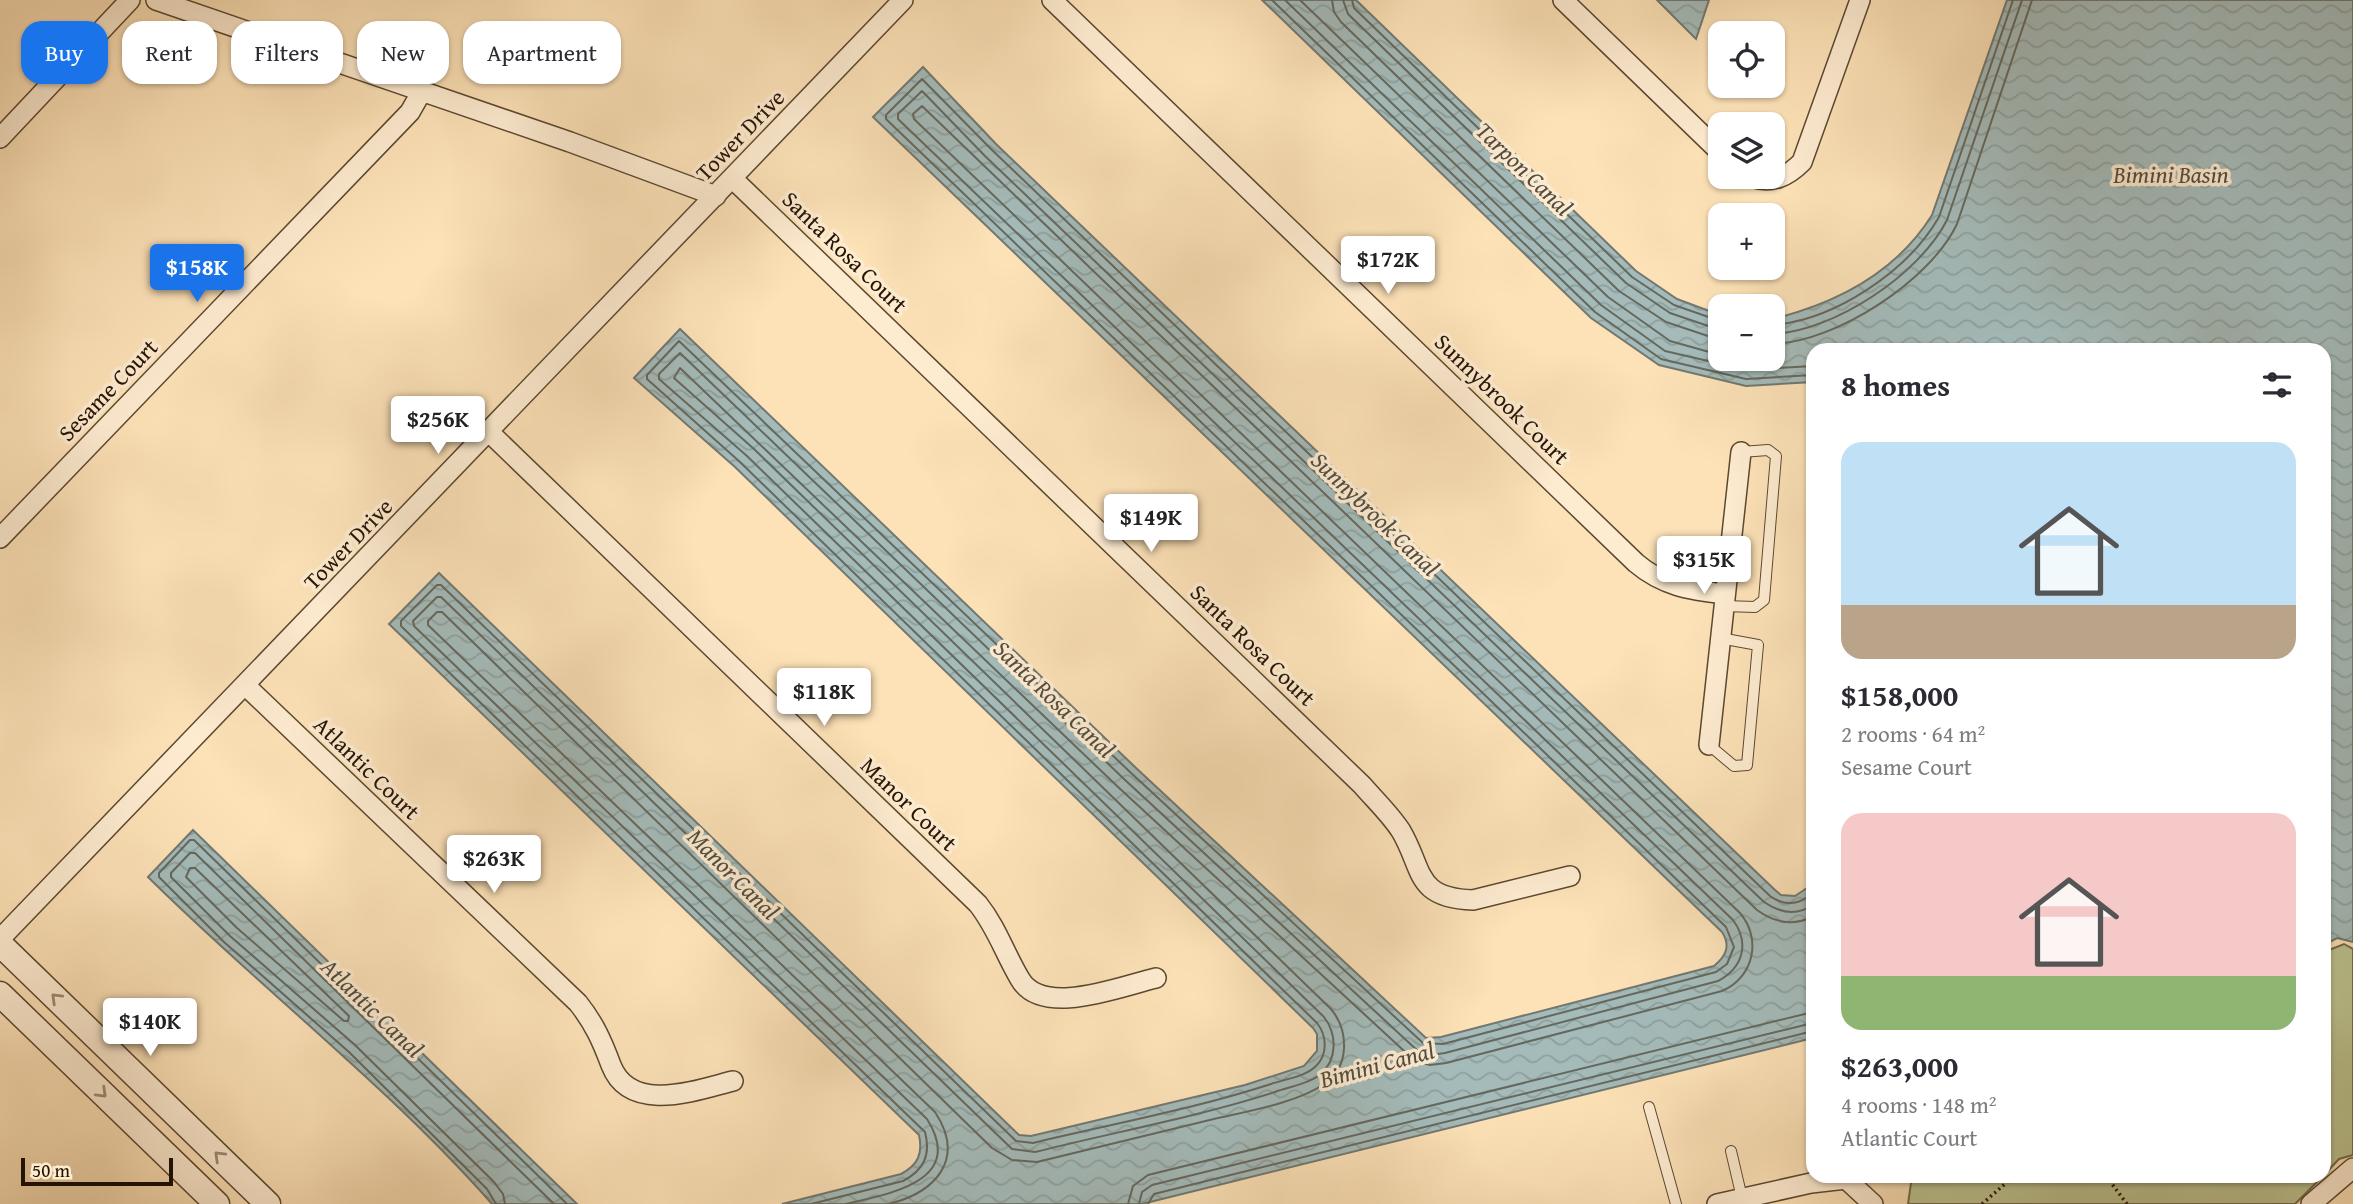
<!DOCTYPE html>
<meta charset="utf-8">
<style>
:root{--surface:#fff;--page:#f2f2f3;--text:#2b2b33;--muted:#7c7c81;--accent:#1a73e8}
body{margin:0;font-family:"Gentium Book Plus",serif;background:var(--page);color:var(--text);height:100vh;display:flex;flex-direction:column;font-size:26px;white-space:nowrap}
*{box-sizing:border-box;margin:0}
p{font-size:23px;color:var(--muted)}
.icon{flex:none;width:38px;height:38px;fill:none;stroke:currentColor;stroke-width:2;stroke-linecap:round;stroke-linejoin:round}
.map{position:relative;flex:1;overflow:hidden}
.details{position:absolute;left:1806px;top:343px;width:525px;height:840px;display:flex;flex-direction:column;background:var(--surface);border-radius:21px;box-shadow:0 2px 5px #0004}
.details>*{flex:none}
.guide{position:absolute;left:21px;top:21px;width:665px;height:63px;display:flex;gap:14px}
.fabs{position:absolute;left:1708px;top:21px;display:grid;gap:14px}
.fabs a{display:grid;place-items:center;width:77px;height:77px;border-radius:14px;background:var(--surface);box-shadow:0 2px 5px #0004;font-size:35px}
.scale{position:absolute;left:21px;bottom:18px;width:152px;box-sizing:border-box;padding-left:7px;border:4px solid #261403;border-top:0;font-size:19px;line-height:24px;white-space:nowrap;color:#261403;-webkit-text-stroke:5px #feecd1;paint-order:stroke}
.price{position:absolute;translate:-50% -60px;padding:0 16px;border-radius:7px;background:#fff;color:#222;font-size:23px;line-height:46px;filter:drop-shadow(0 2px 4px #0008)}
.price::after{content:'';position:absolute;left:50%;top:42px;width:21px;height:16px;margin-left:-10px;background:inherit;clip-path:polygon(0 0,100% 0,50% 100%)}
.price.current{background:var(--accent);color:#fff}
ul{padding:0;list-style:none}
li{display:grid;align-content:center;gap:14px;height:371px;padding:0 35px}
li span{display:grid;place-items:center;height:217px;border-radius:21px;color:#555}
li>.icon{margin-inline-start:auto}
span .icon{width:126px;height:126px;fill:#fffc;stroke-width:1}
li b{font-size:30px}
h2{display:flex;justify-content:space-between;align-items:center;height:84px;padding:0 35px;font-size:30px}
.pill{padding:0 24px;border-radius:21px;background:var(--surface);box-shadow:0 2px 5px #0004;font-size:24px;line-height:63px}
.pill.current{background:var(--accent);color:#fff}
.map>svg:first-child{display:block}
.park{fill:#bcc491;stroke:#716c4a;stroke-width:2}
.water{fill:url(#water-waves);stroke:#727871;stroke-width:2}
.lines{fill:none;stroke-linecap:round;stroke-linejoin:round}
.shore{stroke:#65685e;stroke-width:2}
.service-casing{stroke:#5c4830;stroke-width:12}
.minor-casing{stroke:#5c4830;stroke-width:22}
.tertiary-casing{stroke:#5c4830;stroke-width:27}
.path{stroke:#261403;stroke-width:3.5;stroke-dasharray:2 3.5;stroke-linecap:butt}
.service{stroke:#feecd1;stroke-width:10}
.minor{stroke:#feecd1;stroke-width:19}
.tertiary{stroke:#feecd1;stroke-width:24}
.oneway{stroke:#9d8b74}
.labels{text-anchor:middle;stroke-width:7;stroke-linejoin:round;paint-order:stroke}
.street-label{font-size:23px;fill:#261403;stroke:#feecd1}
.water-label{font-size:24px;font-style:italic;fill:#524e43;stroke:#feecd1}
</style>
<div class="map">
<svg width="2353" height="1204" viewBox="0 0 2353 1204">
<defs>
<pattern id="water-waves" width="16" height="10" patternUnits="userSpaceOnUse" patternTransform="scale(1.75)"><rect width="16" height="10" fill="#a4bbba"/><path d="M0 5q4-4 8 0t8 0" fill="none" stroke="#8da09e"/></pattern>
</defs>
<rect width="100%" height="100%" fill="#fde2b8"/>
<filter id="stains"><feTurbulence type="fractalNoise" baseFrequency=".00286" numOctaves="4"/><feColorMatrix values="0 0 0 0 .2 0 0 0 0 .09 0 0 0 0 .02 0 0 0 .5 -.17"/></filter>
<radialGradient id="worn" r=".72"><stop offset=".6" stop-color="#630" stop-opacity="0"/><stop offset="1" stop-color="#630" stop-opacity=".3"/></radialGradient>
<path class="park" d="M2344,944L2353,949V1155L2339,1159L2324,1175V952Z
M1912,1176H2323L2295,1204H1908Z"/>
<path class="water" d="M1262,0H1356L1636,271L1677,299L1720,315V359H1773V319C1837,303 1896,273 1932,215L2007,0H2353V942L2337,938L2324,945V350H1813V382L1746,386L1659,365L1591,318Z
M1657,0H1709L1696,39Z
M923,67L996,144L1775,890L1781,895L1795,896L1813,884V1038L1142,1204H782L901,1174C918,1165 923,1154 919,1135L389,624L439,573L1019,1135L1031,1136L1245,1085L1304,1066L1317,1051V1034L1313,1028L735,467L634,378L680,329L1135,767L1426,1038L1441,1037L1714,966C1726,956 1731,946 1722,932L873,117Z
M193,830L577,1204H492C387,1085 260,988 148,877Z"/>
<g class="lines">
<path class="shore" d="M1272,0L1595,312L1661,359L1746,379L1813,375
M1285,0L1601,305L1665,351L1747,370L1813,366
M1300,0L1608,297L1670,341L1720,355
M1332,0L1334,12L1341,22L1619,291L1666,322L1720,340
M1343,0L1348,14L1626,283L1670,313L1720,330
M1352,0L1354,8L1632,277L1674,305L1720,321
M1773,325C1835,320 1908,271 1939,217L2013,0
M1773,334C1834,331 1919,275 1947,220L2022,0
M1773,344C1836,342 1930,281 1957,224L2032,0
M190,868H195L349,1016L348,1021H344L237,928L186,877Z
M496,1204L487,1189L349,1052L224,942L159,877V873L190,840H194L567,1204
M505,1204L503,1194L494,1182L355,1045L230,936L171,877V873L190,853H195L554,1204
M811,1204L903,1181C924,1170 931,1155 925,1132L401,626V621L437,585H441L1016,1141L1033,1143C1112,1124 1194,1109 1271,1084C1285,1079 1305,1077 1316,1066C1328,1054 1327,1036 1317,1023L740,462L647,379V375L679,341L1130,772L1423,1043L1443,1044L1716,972L1727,964L1734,947L1726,927L886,119V115L922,79L991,149L1770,896C1785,907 1799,905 1813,893
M846,1204C887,1194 967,1182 927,1119L414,626L413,621L437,597H441L1012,1149L1035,1152C1115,1132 1197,1117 1275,1092C1289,1087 1308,1084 1320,1075C1338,1059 1337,1034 1324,1017L747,456L659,379V374L680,353L1124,779L1419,1052L1431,1055L1445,1053L1718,981C1743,968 1750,943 1733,920L898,119V114L922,91L985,156L1764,902C1780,913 1797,916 1813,905
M889,1204C936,1192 966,1159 935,1112L428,625V621L437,612H442L992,1148L1012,1160L1037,1162C1097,1147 1158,1133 1218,1118C1249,1111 1299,1102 1324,1084C1350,1067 1349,1031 1331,1009L754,449L674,378L680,368L1117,786L1415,1061L1430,1065L1446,1063L1722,991C1754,977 1762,939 1740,913L914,119L913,114L922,106L1757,910C1775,923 1792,926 1813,917
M1128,1204L1133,1186L1148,1175L1813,1012
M1139,1204L1142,1192L1152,1185L1813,1023
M1148,1204L1154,1194L1813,1031"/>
<g class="service-casing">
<path id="service" d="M1724,606L1755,607L1764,600L1776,456L1768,450L1741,452
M1709,745L1734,766L1747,765L1758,645L1720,638
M1649,1107L1676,1204
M1731,1151L1742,1198"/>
</g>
<g class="minor-casing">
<path id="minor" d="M156,0L570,142L716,196
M1052,0L1636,563C1663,586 1690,590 1725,594
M1563,0L1720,152
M0,138L130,0
M1751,177C1772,184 1787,177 1802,162L1860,0
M733,179L1362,785C1375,800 1390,814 1401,831C1424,870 1414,898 1473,900L1570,876
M489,432L978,904C997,928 1005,954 1020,979C1042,1018 1121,986 1156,978
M0,538L410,112L422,91
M246,686L578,1003C594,1023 602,1041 611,1065C630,1115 697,1090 733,1081
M1709,745L1741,452
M0,939L903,0
M1717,1204L1811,1183L1846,1179L1873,1204
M2311,1204L2353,1168"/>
</g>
<g class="tertiary-casing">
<path id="tertiary" d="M0,944L268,1204
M0,994L217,1204"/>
</g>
<path class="path" d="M2106,1176L2127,1204
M1982,1204L2014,1176"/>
<use href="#service" class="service"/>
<use href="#minor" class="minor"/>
<use href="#tertiary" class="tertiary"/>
</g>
<defs><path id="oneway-chevron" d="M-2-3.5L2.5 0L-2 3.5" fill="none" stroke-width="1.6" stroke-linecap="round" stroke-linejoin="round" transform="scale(1.75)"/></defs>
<g class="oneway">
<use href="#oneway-chevron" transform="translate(56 998) rotate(-136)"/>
<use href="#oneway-chevron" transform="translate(102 1093) rotate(44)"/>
<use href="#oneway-chevron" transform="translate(219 1156) rotate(-136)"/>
</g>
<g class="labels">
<g class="street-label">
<text transform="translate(740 135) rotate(-46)" y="8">Tower Drive</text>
<text transform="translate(845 252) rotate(44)" y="8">Santa Rosa Court</text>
<text transform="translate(108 390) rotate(-46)" y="8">Sesame Court</text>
<text transform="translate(1502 399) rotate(44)" y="8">Sunnybrook Court</text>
<text transform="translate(348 544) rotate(-46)" y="8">Tower Drive</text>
<text transform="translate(1253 645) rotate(44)" y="8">Santa Rosa Court</text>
<text transform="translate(367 768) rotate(44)" y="8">Atlantic Court</text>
<text transform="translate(909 804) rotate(44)" y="8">Manor Court</text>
</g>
<g class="water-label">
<text transform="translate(1524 169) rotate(44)" y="8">Tarpon Canal</text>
<text x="2171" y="183">Bimini Basin</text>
<text transform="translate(1375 514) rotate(44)" y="8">Sunnybrook Canal</text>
<text transform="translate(1054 699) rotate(44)" y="8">Santa Rosa Canal</text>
<text transform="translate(733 874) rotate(45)" y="8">Manor Canal</text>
<text transform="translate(372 1008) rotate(44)" y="8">Atlantic Canal</text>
<text transform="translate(1377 1065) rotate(-15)" y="8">Bimini Canal</text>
</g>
</g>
<rect width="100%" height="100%" filter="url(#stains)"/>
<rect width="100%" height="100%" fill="url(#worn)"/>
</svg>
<div class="fabs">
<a><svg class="icon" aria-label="locate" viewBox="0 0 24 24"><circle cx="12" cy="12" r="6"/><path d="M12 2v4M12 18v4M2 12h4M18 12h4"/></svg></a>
<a><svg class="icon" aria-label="layers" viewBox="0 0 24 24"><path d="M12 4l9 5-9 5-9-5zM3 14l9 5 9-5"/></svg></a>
<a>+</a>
<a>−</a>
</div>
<div class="scale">50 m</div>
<b class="price" style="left:1388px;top:296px">$172K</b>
<b class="price current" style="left:197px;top:304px">$158K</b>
<b class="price" style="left:438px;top:456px">$256K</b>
<b class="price" style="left:1151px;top:554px">$149K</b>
<b class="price" style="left:1704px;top:596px">$315K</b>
<b class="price" style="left:824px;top:728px">$118K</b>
<b class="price" style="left:494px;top:895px">$263K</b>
<b class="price" style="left:150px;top:1058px">$140K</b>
<div class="guide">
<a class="pill current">Buy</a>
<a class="pill">Rent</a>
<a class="pill">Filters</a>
<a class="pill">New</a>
<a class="pill">Apartment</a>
</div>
<section class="details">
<h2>8 homes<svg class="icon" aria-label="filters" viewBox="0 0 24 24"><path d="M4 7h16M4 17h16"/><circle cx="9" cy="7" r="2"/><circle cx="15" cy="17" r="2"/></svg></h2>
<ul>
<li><span style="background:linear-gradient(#bfe0f5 75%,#b9a48a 0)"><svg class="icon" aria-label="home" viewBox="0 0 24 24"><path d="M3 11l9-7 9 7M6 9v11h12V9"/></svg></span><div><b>$158,000</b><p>2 rooms · 64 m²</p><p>Sesame Court</p></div></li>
<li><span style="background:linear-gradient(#f6c9c9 75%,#8fb573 0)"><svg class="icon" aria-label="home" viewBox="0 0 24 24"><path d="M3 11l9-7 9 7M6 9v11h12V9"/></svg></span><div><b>$263,000</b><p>4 rooms · 148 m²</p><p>Atlantic Court</p></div></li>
</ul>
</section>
</div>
